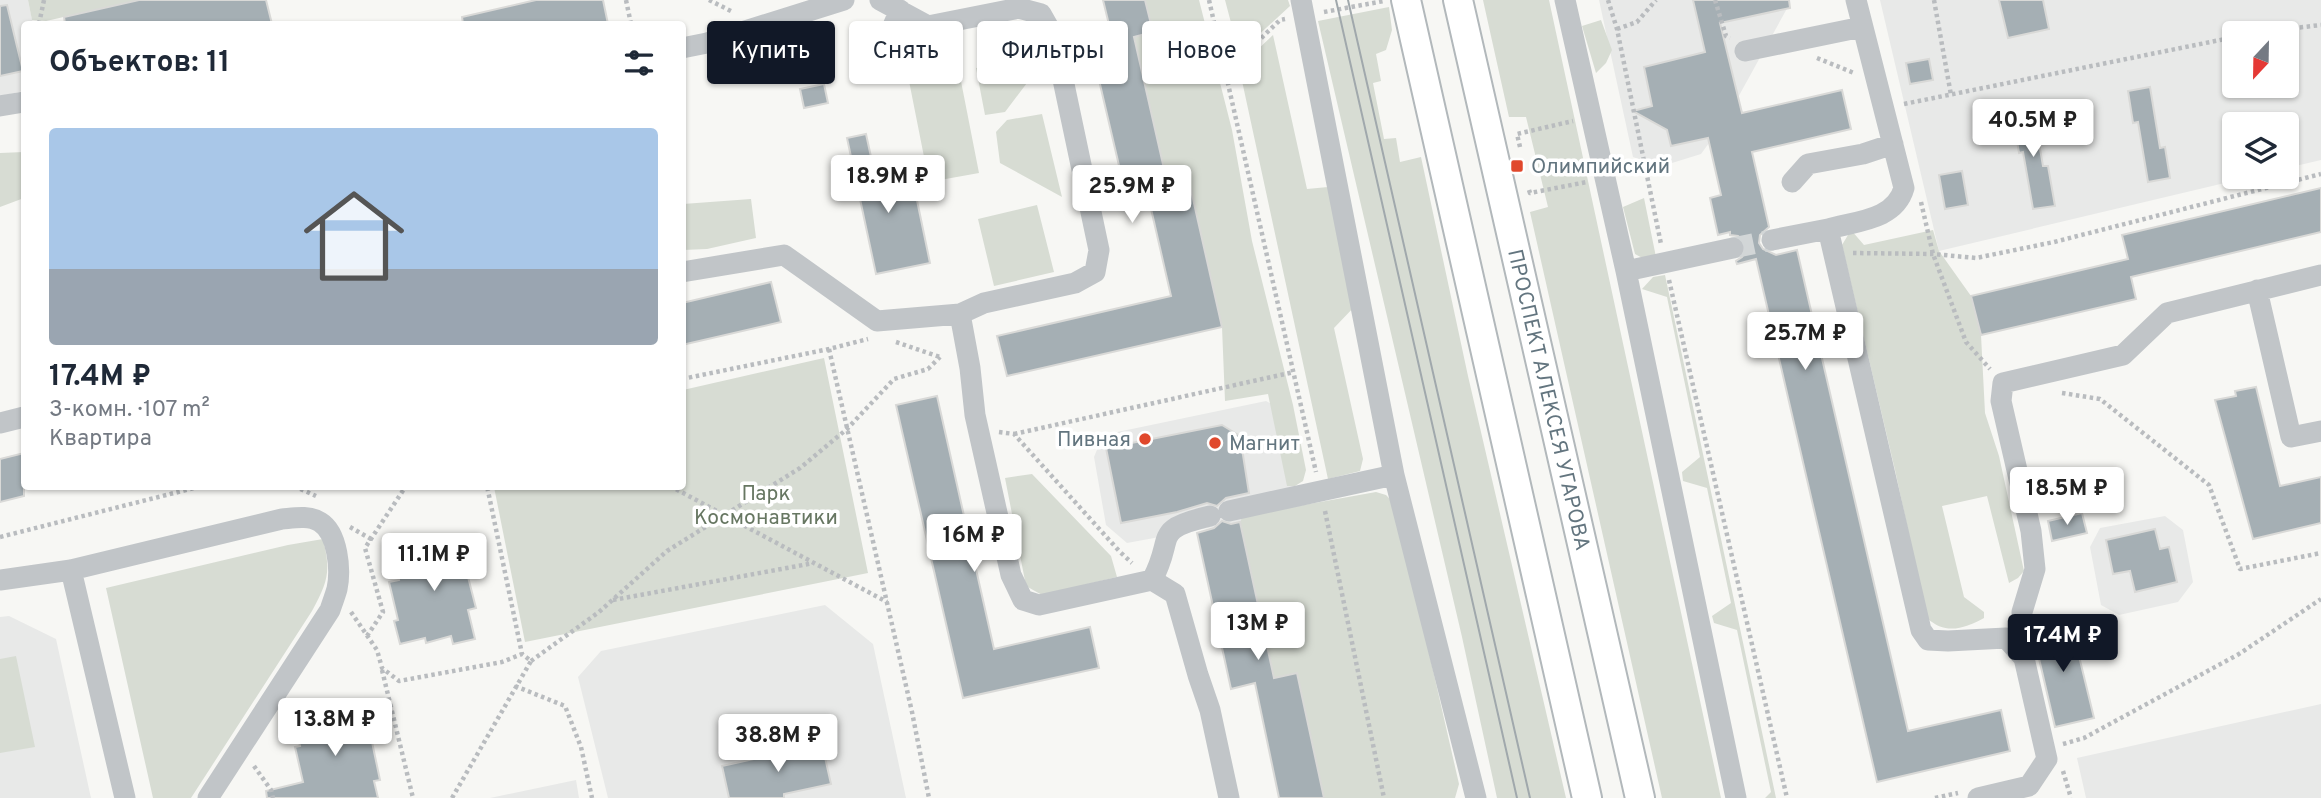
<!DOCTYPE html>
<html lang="ru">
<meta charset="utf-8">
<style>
:root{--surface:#fff;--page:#f2f2f3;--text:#1f2937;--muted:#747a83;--line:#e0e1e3;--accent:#111827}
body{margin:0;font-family:Overpass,sans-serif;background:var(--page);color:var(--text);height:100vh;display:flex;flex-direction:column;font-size:26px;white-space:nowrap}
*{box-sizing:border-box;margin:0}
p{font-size:23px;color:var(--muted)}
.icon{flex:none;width:38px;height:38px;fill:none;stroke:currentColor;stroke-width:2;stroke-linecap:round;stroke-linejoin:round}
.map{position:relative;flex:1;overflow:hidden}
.drawer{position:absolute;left:21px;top:21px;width:665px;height:469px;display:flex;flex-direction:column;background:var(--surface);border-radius:7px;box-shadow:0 2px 5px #0004}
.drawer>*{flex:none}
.banner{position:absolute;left:707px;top:21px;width:665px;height:63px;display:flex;gap:14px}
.needle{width:46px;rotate:202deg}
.tools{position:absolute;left:2222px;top:21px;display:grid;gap:14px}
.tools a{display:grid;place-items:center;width:77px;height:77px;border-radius:7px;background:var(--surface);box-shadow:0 2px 5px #0004;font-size:35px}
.price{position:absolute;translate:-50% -60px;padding:0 16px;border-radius:7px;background:#fff;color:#222;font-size:23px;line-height:46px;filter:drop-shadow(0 2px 4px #0008)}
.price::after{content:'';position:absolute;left:50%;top:42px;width:21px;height:16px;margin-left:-10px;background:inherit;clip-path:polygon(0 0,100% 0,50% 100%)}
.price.selected{background:var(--accent);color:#fff}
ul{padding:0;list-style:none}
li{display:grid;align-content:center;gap:14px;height:371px;padding:0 28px}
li+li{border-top:2px solid var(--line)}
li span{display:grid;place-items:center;height:217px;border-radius:7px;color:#555}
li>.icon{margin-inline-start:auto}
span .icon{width:126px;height:126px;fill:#fffc;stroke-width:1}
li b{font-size:30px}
h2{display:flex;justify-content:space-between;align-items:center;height:84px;padding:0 28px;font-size:30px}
.chip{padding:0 24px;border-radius:7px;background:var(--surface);box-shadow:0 2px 5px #0004;font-size:24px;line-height:63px}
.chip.selected{background:var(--accent);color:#fff}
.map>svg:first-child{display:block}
.built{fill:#e8e9e8;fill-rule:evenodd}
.green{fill:#d7dcd3}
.building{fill:#a5afb4;stroke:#d9d9d7;stroke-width:2}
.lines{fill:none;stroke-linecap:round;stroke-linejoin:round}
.minor-tunnel{stroke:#d2d6d7;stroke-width:21;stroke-dasharray:21 10;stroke-linecap:butt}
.major-casing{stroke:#b2b8bb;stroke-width:32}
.path{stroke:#b9bcbf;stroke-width:4.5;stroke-dasharray:3.5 3.5;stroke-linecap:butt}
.minor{stroke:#c1c5c8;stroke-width:21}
.major{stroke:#fff;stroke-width:28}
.tram{stroke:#a0a8ac;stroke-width:2}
.poi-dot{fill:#e0482c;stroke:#fff;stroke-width:2.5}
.labels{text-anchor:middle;stroke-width:7;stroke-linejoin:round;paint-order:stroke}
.poi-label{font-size:21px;fill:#63757f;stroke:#fff;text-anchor:start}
.street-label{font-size:21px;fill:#63757f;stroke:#fff}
.park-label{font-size:21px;fill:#677762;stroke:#fff}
</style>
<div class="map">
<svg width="2321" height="798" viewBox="0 0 2321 798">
<rect width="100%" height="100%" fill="#f7f7f4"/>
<path class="built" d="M0,0H28L33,24H24V91L0,96Z
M1599,0H1789L1790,3L1725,121L1701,154L1659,167L1633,157Z
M1880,0H2321V160L2287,168V124H2235V177H2250L1939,251ZM2235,33H2287V86H2235Z
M1266,401L1277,407L1296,499L1284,514L1127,543L1106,525L1094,457L1103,435Z
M2165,516L2183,530L2193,582L2178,602L2119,615L2101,605L2090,547L2100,528Z
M825,605L873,644L906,798H608L578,677L601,651Z
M9,616L56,639L91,798H0V617Z
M2321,704V798H2086L2077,758Z
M576,780L579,798H490Z"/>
<path class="green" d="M28,0H139L46,21L32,20Z
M1145,0H1199L1232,130L1252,241L1293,405L1306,470L1303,481L1295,486H1287L1268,394L1225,401L1222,327L1191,191L1170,195L1134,37L1152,32Z
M1225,0H1288L1290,6L1239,53Z
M1483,0H1549L1721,798H1662L1530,212L1548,207L1526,117H1509Z
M1389,7L1392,30L1386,50L1376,54L1381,81L1373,83L1384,139L1396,138L1400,162L1421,157L1468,376L1566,798H1497L1462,637L1318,21Z
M1601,20L1612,50L1606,63L1596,73L1582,26Z
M1273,35L1307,189L1328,187L1356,305L1334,328L1363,459L1360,471L1328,479L1239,67Z
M1023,56L1030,79L1005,112L985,115L976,68Z
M959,71L979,173L929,182L909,81Z
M1042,114L1062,197L1000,163L996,132L1007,120Z
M24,152V198L0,207V153Z
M1644,198L1656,257L1646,260L1635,254L1623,207Z
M751,199L756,238L707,249L683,250V204Z
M1037,205L1054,272L994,286L978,219Z
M1851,230L1864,245L1933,230L1939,251L1971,296L1981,335L1985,413L1999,456L2024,571L2018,578L2009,583L1987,496L1942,506L1964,597L1984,612V618C1964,629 1945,635 1927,618L1895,470L1842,245Z
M1665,275L1776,798H1765L1771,792L1737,630L1714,623L1712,616L1731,603L1707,488L1683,481L1682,472L1700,457L1667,297L1642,289L1653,277Z
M824,358L868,573L525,642L494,487L682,486L683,390Z
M1032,474L1111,556L1117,577L1042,595L1026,586L1005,478Z
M1376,492L1386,495L1395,504L1459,784L1455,798H1324L1297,673L1274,678L1240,524L1242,516Z
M323,539C331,572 328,581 312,611L191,798H153L106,588L288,545Z
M16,656L35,747L0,753V659Z"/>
<path class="building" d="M139,0H266L272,24H65L64,17Z
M536,0H603L608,24H463L462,17Z
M1103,0H1145L1153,32L1134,37L1170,195L1191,190L1222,327L1007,376L997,336L1171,296L1149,200L1128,204L1091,46L1113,41Z
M1693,0H1789L1790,8L1720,23L1742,113L1842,90L1851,129L1752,152L1769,227L1760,235L1759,243L1763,249L1776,255L1797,250L1908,731L2001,710L2010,751L1877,782L1756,259L1737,264L1736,261L1742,257L1746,251L1743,240L1738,236L1730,235V232L1718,235L1710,198L1721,195L1708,138L1671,146L1667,130L1633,111L1652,106L1644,67L1705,52Z
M1999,0H2043L2049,29L2008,38Z
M7,5L23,71L0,76V6Z
M1929,59L1933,80L1910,84L1906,63Z
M824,84L828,103L804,108L800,89Z
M2150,87L2160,148L2165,147L2170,178L2148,182L2138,122L2133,123L2128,91Z
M2033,108L2043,166H2048L2055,206L2033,209L2023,152L2019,153L2012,112Z
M866,134L878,189L913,181L930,263L876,274L847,138Z
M1962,171L1968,205L1945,209L1939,175Z
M2321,188V232L2131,277L2136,299L1981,335L1971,296L2128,259L2122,235Z
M771,282L781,322L682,345V303Z
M2256,387L2280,486L2321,477V523L2253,539L2215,400L2236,396L2235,391Z
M937,396L994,649L1090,627L1099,668L963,698L896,405Z
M1222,425L1240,436L1249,493L1226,498L1217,506L1207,503L1177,512L1121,523L1106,448Z
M24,453V496L0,502V459Z
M2082,513L2087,533L2052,541L2048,521Z
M1222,521L1231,524L1240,522L1274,678L1297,673L1324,798H1279L1255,683L1231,689L1197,533L1214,528Z
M2155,529L2160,549L2169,547L2177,582L2135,592L2130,571L2113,574L2106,540Z
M417,544L419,550L440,545L442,552L473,544L480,570L467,573L476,608L468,610L475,639L453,644L451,636L426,643L425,638L400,644L394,621L398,620L389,582L399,580L392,551Z
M2070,619L2094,718L2055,727L2037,650L2036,628Z
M319,710L322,722L348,716L349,720L377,713L383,740L372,742L380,780L374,781L378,798H267L266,791L303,782L295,747L300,746L293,716Z
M822,744L831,784L784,794V798H729L722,766Z"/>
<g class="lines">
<path class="minor-tunnel" d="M1733,248L1772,240"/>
<g class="major-casing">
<g id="major">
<path d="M1406,0L1587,798"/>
<path id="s1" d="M1458,0L1640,798"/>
</g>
</g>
<path class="path" d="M626,0L631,24
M709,0L733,12
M1209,0L1316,472
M1608,0L1617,29L1661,244
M1715,0L1726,36L1730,38
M1934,0L1951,95
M1324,12L1384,1
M39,24L44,0
M1617,29L1637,22L1656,0
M2251,33L2321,25
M1817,58L1854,73
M1226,72L1280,20L1285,19
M1904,104L2235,37
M1520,147L1517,134L1573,121
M1529,190L1530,193L1587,182
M1921,202L1933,254L1966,342L1990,369
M1853,253L1933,254L1976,258L2054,242L2321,174
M1669,280L1787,798
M896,342L940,357
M829,349L912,712L929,798
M682,379L829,349L868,339
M2062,393L2100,399L2209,485L2240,569L2321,553
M999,432L1014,434L1120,552L1132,563
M1014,434L1294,372
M294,486L316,496
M670,486L887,602
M1325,511L1384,798
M350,527L371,539
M0,537L202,486
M613,600L814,563
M351,612L377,650L382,668L399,681L502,662L522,654
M367,636L383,612L365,548L406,486
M531,661L599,612L667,551L800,468L847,429L894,379L928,369L940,357
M382,670L413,798
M515,686L565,706L581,747L592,798
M2063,744L2084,738L2239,654L2321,599
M254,766L271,790L273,798
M2063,771L2071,798
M452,798L531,661L522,654L487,486
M1935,798L1958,793"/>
<path class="minor" d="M880,0L928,26L1019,8L1041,14L1054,37L1099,250L1095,272L1075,283L984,303L960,314L970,368L975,415L1011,575L1023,600L1039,605L1152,580
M1301,0L1394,475L1476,798
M1565,0L1626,271L1736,798
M1856,0L1904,188C1895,220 1857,221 1828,229L1921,630L1928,640L1948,641L2006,638L2024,658
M682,48L707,43L844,0
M883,49L900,10
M1745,51L1862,27
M0,106L24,102
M1792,182L1808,164L1863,154L1893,144
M1772,240L1828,229
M1626,271L1733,248
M682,272L784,255L877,321L960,314
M2257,290L2291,437L2321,431
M0,423L24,417
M1229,511L1394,475
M1210,516C1150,530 1176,536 1152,580L1175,594L1198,675L1210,710L1229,798
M71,570L125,798
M0,580L71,570L282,519C294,518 309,515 320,522C338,533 341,570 337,589C335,596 332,604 330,610L208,798
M1978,798L2029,786L2047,759L2024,658L2022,612L2035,569L2031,531L2001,401L2003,383L2123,355L2167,313L2321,275"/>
<use href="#major" class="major"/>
<path class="tram" d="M1336,0L1517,798
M1348,0L1530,798"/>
</g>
<g class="poi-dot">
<rect x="1510" y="159" width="14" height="14" rx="3.5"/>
<circle cx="1145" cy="439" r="7"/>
<circle cx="1215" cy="443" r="7"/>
</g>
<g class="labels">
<g class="poi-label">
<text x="1531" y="173">Олимпийский</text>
<text x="1131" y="446" text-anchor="end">Пивная</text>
<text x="1229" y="450">Магнит</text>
</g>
<g class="street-label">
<text dy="7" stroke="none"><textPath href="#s1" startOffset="410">ПРОСПЕКТ АЛЕКСЕЯ УГАРОВА</textPath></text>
</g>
<g class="park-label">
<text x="766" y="500">Парк<tspan x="766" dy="24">Космонавтики</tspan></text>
</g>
</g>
</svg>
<div class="tools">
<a><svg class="needle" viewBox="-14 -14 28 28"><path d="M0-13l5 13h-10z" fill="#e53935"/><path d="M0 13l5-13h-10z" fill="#747a83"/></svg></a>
<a><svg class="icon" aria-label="layers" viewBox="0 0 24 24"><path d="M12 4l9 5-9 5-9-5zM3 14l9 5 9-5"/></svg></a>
</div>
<b class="price" style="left:2033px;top:159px">40.5M ₽</b>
<b class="price" style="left:888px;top:215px">18.9M ₽</b>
<b class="price" style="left:1132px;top:225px">25.9M ₽</b>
<b class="price" style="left:1805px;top:372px">25.7M ₽</b>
<b class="price" style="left:2067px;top:527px">18.5M ₽</b>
<b class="price" style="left:974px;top:574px">16M ₽</b>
<b class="price" style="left:434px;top:593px">11.1M ₽</b>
<b class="price" style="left:1258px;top:662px">13M ₽</b>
<b class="price selected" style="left:2063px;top:674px">17.4M ₽</b>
<b class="price" style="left:335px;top:758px">13.8M ₽</b>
<b class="price" style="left:778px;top:774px">38.8M ₽</b>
<div class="banner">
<a class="chip selected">Купить</a>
<a class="chip">Снять</a>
<a class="chip">Фильтры</a>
<a class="chip">Новое</a>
</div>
<section class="drawer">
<h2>Объектов: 11<svg class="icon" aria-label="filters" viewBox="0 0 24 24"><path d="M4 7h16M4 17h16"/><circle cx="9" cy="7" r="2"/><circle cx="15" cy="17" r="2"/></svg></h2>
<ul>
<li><span style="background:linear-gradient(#a9c7e8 65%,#9aa5b1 0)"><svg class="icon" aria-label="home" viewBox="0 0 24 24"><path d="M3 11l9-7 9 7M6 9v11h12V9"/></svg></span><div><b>17.4M ₽</b><p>3-комн. · 107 m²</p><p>Квартира</p></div></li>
</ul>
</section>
</div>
